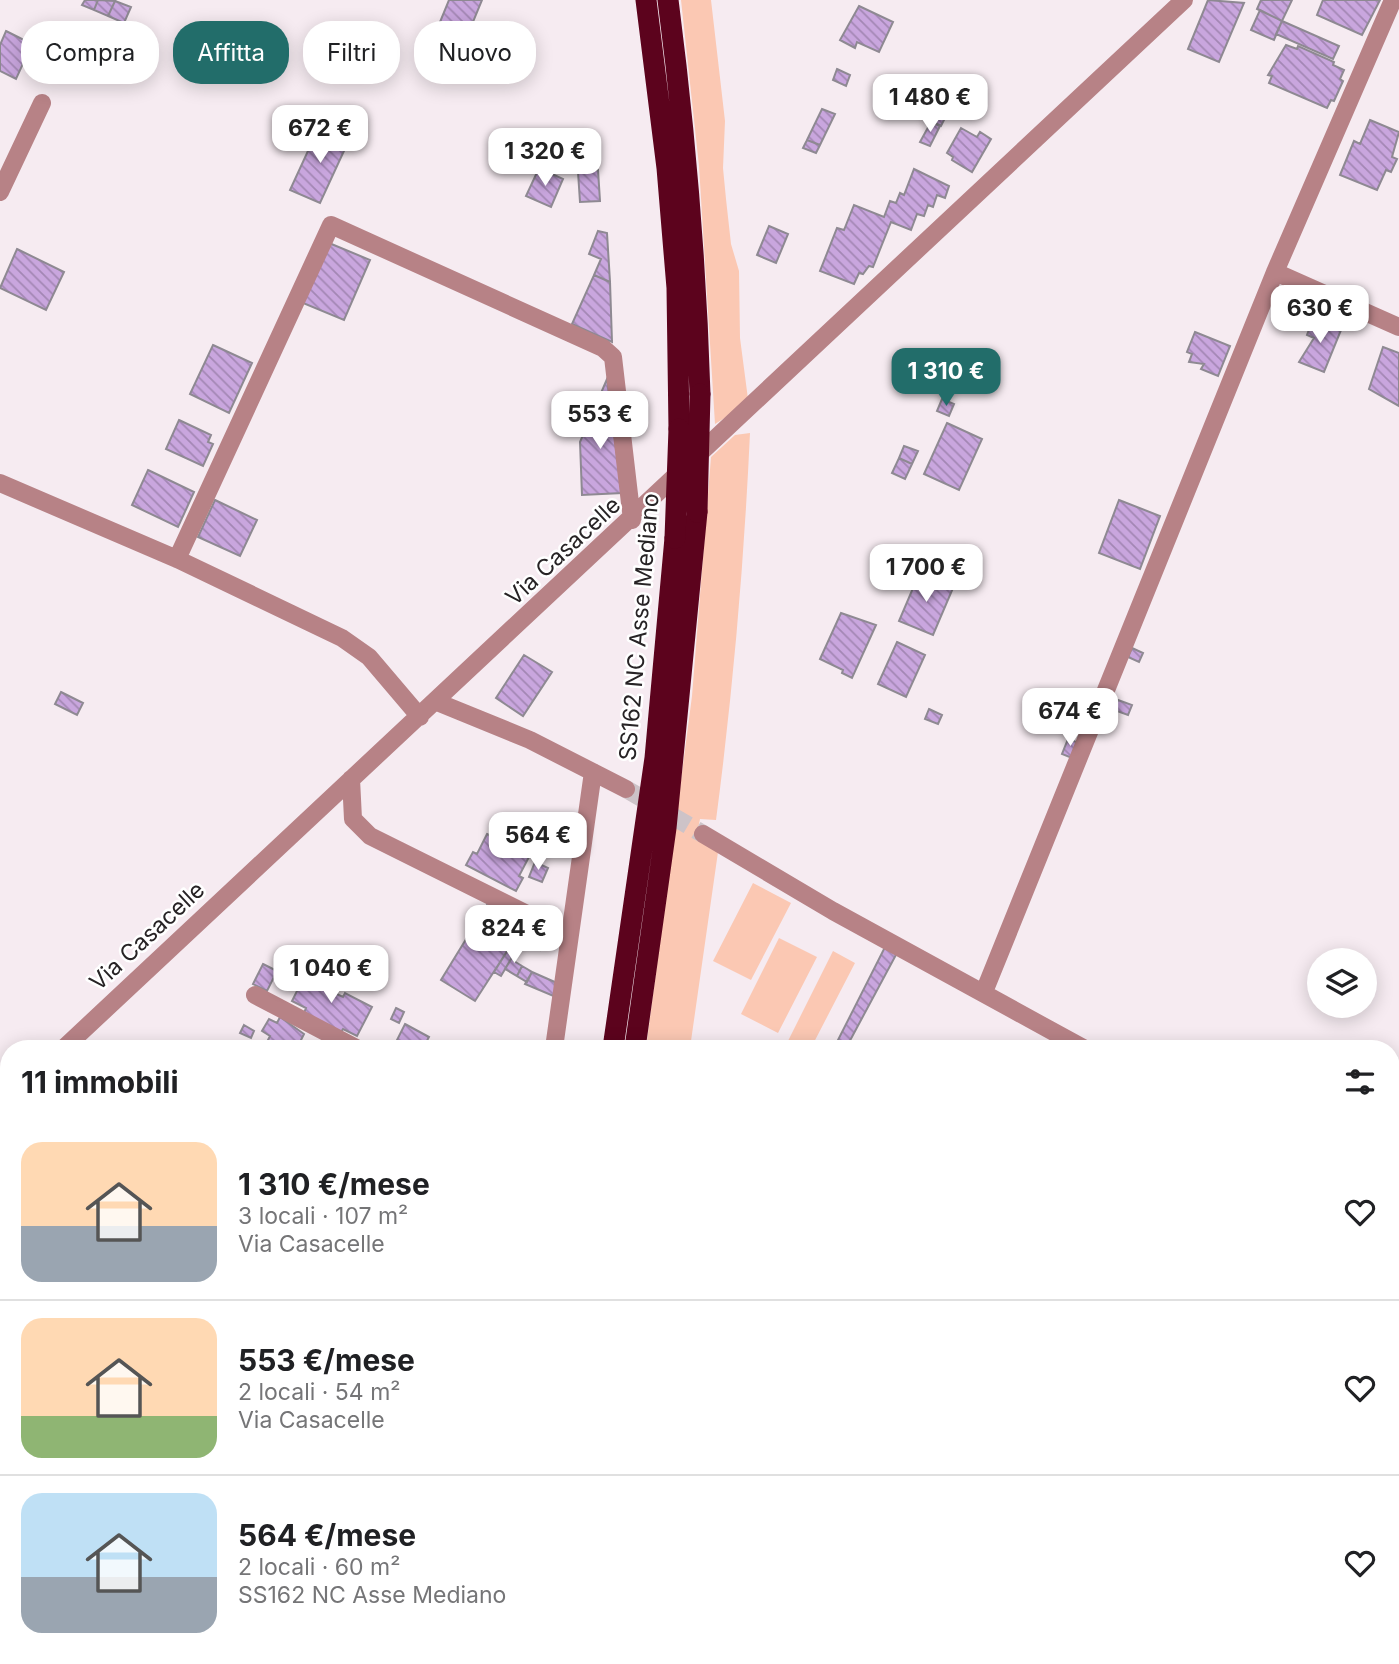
<!DOCTYPE html>
<html lang="it">
<meta charset="utf-8">
<style>
:root{--surface:#fff;--page:#f6f6f6;--text:#202124;--muted:#757577;--line:#e0e0e0;--accent:#226d6a}
body{margin:0;font-family:Inter,sans-serif;background:var(--page);color:var(--text);height:100vh;display:flex;flex-direction:column;font-size:26px;white-space:nowrap}
*{box-sizing:border-box;margin:0}
p{font-size:23px;color:var(--muted)}
.icon{flex:none;width:38px;height:38px;fill:none;stroke:currentColor;stroke-width:2;stroke-linecap:round;stroke-linejoin:round}
.map{position:relative;flex:1;overflow:hidden}
.drawer{position:absolute;left:0px;top:1040px;width:1400px;height:625px;display:flex;flex-direction:column;background:var(--surface);border-radius:28px 28px 0 0;box-shadow:0 4px 18px #0003}
.drawer>*{flex:none}
.top-card{position:absolute;left:21px;top:21px;width:700px;height:63px;display:flex;gap:14px}
.fabs{position:absolute;left:1307px;top:948px;display:grid;gap:14px}
.fabs a{display:grid;place-items:center;width:70px;height:70px;border-radius:50%;background:var(--surface);box-shadow:0 4px 18px #0003;font-size:35px}
.price{position:absolute;translate:-50% -60px;padding:0 16px;border-radius:14px;background:#fff;color:#222;font-size:23px;line-height:46px;filter:drop-shadow(0 2px 4px #0008)}
.price::after{content:'';position:absolute;left:50%;top:42px;width:21px;height:16px;margin-left:-10px;background:inherit;clip-path:polygon(0 0,100% 0,50% 100%)}
.price.on{background:var(--accent);color:#fff}
ul{padding:0;list-style:none}
li{display:flex;align-items:center;gap:21px;height:175px;padding:0 21px}
li+li{border-top:2px solid var(--line)}
li span{display:grid;place-items:center;flex:none;width:196px;height:140px;border-radius:21px;color:#555}
li>.icon{margin-inline-start:auto}
span .icon{width:84px;height:84px;fill:#fffc;stroke-width:1}
li b{font-size:30px}
h2{display:flex;justify-content:space-between;align-items:center;height:84px;padding:0 21px;font-size:30px}
.chip{padding:0 24px;border-radius:28px;background:var(--surface);box-shadow:0 4px 18px #0003;font-size:24px;line-height:63px}
.chip.on{background:var(--accent);color:#fff}
.map>svg:first-child{display:block}
.grass{fill:#fbc8b3}
.building{fill:url(#building-back-hatch);stroke:#8e8992;stroke-width:2}
.lines{fill:none;stroke-linecap:round;stroke-linejoin:round}
.minor-tunnel{stroke:#cdc3c8;stroke-width:18;stroke-dasharray:18 9;stroke-linecap:butt}
.path{stroke:#90898d;stroke-width:2.5;stroke-dasharray:3.5 5;stroke-linecap:butt}
.minor{stroke:#b78286;stroke-width:18}
.highway{stroke:#5c031d;stroke-width:21}
.highway-bridge{stroke:#5c031d;stroke-width:21}
.labels{text-anchor:middle;stroke-width:5;stroke-linejoin:round;paint-order:stroke}
.street-label{font-size:23px;fill:#272325;stroke:#fff}
</style>
<div class="map">
<svg width="1399" height="1664" viewBox="0 0 1399 1664">
<defs>
<pattern id="building-back-hatch" width="6" height="6" patternUnits="userSpaceOnUse" patternTransform="scale(1.75)"><rect width="6" height="6" fill="#c9a6de"/><path d="M-1 5l2 2M0 0l6 6M5-1l2 2" fill="none" stroke="#a387b4"/></pattern>
</defs>
<rect width="100%" height="100%" fill="#f6ebf1"/>
<path class="grass" d="M681,0H711L725,121L723,168L726,199L731,244L739,271L740,338L748,399L739,409L715,424L699,166Z
M750,433C744,563 733,691 716,820L700,819L696,839L718,852L690,1048H646L692,696L711,457L735,435Z
M753,883L791,903L751,980L713,961Z
M779,938L817,957L778,1033L741,1014Z
M833,951L855,963L811,1048H802L788,1041Z
M557,1656H713L708,1664H556Z"/>
<path class="building" d="M85,0H98L94,10L82,5Z
M98,0L115,1L108,16L94,10Z
M449,0H482L459,56L431,44Z
M1208,0L1244,3L1219,62L1188,49Z
M1261,0H1292L1282,21L1257,9Z
M1323,0H1380L1362,35L1317,15Z
M115,1L131,7L124,23L108,16Z
M859,6L893,22L879,52L857,42L855,48L840,40Z
M1260,10L1282,21L1274,40L1251,30Z
M1282,21L1339,46L1333,59L1276,34Z
M6,31L32,44L16,79L0,71V45Z
M1286,45L1297,49L1298,46L1334,62L1333,65L1344,70L1340,79L1343,81L1334,101L1331,100L1327,108L1269,83L1272,76L1268,75Z
M837,69L850,75L846,86L833,80Z
M822,109L835,114L820,145L807,140Z
M935,113L945,118L941,126L931,121Z
M1370,120L1399,132L1392,157L1397,159L1391,172L1386,170L1377,190L1340,175L1354,141L1360,144Z
M931,122L940,126L930,146L920,142Z
M319,127L349,140L320,203L290,190Z
M961,128L977,137L980,132L991,139L972,172L952,160L953,157L947,153Z
M807,140L820,145L816,153L803,148Z
M539,168L563,179L551,207L526,196Z
M914,169L949,186L945,198L937,195L933,207L928,205L924,216L917,214L911,230L891,222L873,267L869,266L863,274L859,273L854,284L820,271L837,228L844,230L854,205L884,217L890,201L896,203L900,193L904,195Z
M598,170L600,201L580,202L578,172Z
M769,226L788,234L776,263L757,255Z
M598,231L607,233L610,282L594,275L601,259L589,254Z
M329,243L370,260L344,320L303,303Z
M17,249L64,272L46,310L0,288Z
M594,275L610,282L612,342L572,324Z
M1313,319L1341,330L1324,372L1299,362L1314,338L1307,335Z
M1195,332L1230,346L1218,376L1201,369L1204,364L1189,362L1192,354L1187,352Z
M213,345L252,363L229,413L190,394Z
M1383,347L1399,353V406L1369,389Z
M607,379L622,493L582,495L580,442Z
M942,399L954,404L949,416L937,411Z
M179,420L211,435L208,442L213,444L203,466L166,449Z
M947,423L982,439L959,490L924,474Z
M904,446L918,451L912,464L899,458Z
M899,458L912,464L905,479L892,473Z
M148,470L194,492L178,527L132,505Z
M215,500L257,520L240,556L198,537Z
M1119,500L1160,516L1140,569L1099,553Z
M938,554L965,566L958,584L930,572Z
M919,574L953,588L933,635L899,621Z
M841,613L876,625L852,678L842,673L843,670L820,659Z
M897,642L925,655L906,697L878,684Z
M1132,648L1143,653L1139,662L1128,657Z
M524,655L552,672L523,716L496,698Z
M61,692L83,703L77,715L55,704Z
M1118,700L1132,705L1128,715L1114,710Z
M929,709L942,715L938,724L925,719Z
M1068,739L1079,743L1072,758L1062,754Z
M487,834L497,839L495,843L507,852L509,850L517,854L519,850L530,855L519,876L523,878L516,891L466,865L473,852L477,854Z
M535,862L548,868L542,882L529,877Z
M487,905L503,914L493,932L511,945L475,1001L441,980Z
M504,912L520,921L509,941L493,932Z
M520,921L548,936L540,950L512,935Z
M511,945L517,949L501,976L494,972Z
M885,947L897,953L846,1048H828L830,1046L834,1048Z
M517,949L520,951L514,961L522,966L517,976L505,969Z
M263,964L277,971L267,991L253,984Z
M522,966L532,972L527,982L517,976Z
M307,971L332,985L330,991L343,997L345,993L372,1007L357,1036L343,1029L341,1032L304,1013L306,1008L292,1001Z
M532,972L557,983L556,997L525,984Z
M396,1008L404,1012L399,1023L391,1019Z
M280,1017L304,1034L297,1048H275L266,1044L270,1036L262,1031L269,1019L277,1023Z
M405,1024L429,1037L423,1048H393Z
M244,1025L254,1031L251,1038L240,1033Z
M1394,1333L1399,1335V1380L1391,1376Z
M1391,1427L1399,1431V1474L1391,1465Z
M1391,1507L1399,1511L1397,1552L1391,1549Z"/>
<g class="lines">
<path class="minor-tunnel" d="M626,789L703,834"/>
<path class="path" d="M0,1361L9,1366
M0,1591L9,1592
M1391,1654L1399,1627
M137,1656L154,1664
M1388,1664L1391,1656"/>
<path class="minor" d="M0,192L42,103
M1275,272L1399,327
M0,483L177,559L342,638L369,657L420,717
M177,559L331,225L603,348L613,357L632,520
M437,702L530,740L626,789
M351,779L353,819L370,836L569,935
M703,834L833,911L1083,1048
M984,992L1275,272L1393,0
M255,995L356,1048
M64,1048L1184,0
M554,1048L593,772
M0,1108L9,1100
M1391,1177L1399,1180
M1391,1401L1399,1405
M1391,1488L1399,1492
M856,1664L861,1656"/>
<path class="highway" d="M646,0L667,168L677,288L679,429
M668,0C685,131 696,262 700,394
M613,1048L655,758L675,538
M635,1048L666,828L697,512
M520,1664L521,1656
M544,1664L546,1656"/>
<path class="highway-bridge" d="M697,512L700,394
M675,538L679,429"/>
</g>
<g class="labels">
<g class="street-label">
<text transform="translate(563 551) rotate(-43)" y="8">Via Casacelle</text>
<text transform="translate(639 627) rotate(-85)" y="8">SS162 NC Asse Mediano</text>
<text transform="translate(147 936) rotate(-43)" y="8">Via Casacelle</text>
</g>
</g>
</svg>
<div class="fabs">
<a><svg class="icon" aria-label="layers" viewBox="0 0 24 24"><path d="M12 4l9 5-9 5-9-5zM3 14l9 5 9-5"/></svg></a>
</div>
<b class="price" style="left:930px;top:134px">1 480 €</b>
<b class="price" style="left:320px;top:165px">672 €</b>
<b class="price" style="left:545px;top:188px">1 320 €</b>
<b class="price" style="left:1320px;top:345px">630 €</b>
<b class="price on" style="left:946px;top:408px">1 310 €</b>
<b class="price" style="left:600px;top:451px">553 €</b>
<b class="price" style="left:926px;top:604px">1 700 €</b>
<b class="price" style="left:1070px;top:748px">674 €</b>
<b class="price" style="left:538px;top:872px">564 €</b>
<b class="price" style="left:514px;top:965px">824 €</b>
<b class="price" style="left:331px;top:1005px">1 040 €</b>
<div class="top-card">
<a class="chip">Compra</a>
<a class="chip on">Affitta</a>
<a class="chip">Filtri</a>
<a class="chip">Nuovo</a>
</div>
<section class="drawer">
<h2>11 immobili<svg class="icon" aria-label="filters" viewBox="0 0 24 24"><path d="M4 7h16M4 17h16"/><circle cx="9" cy="7" r="2"/><circle cx="15" cy="17" r="2"/></svg></h2>
<ul>
<li><span style="background:linear-gradient(#ffd9b3 60%,#9aa5b1 0)"><svg class="icon" aria-label="home" viewBox="0 0 24 24"><path d="M3 11l9-7 9 7M6 9v11h12V9"/></svg></span><div><b>1 310 €/mese</b><p>3 locali · 107 m²</p><p>Via Casacelle</p></div><svg class="icon" aria-label="heart" viewBox="0 0 24 24"><path d="M12 20l-8-8c-3-5 5-10 8-4 3-6 11-1 8 4z"/></svg></li>
<li><span style="background:linear-gradient(#ffd9b3 70%,#8fb573 0)"><svg class="icon" aria-label="home" viewBox="0 0 24 24"><path d="M3 11l9-7 9 7M6 9v11h12V9"/></svg></span><div><b>553 €/mese</b><p>2 locali · 54 m²</p><p>Via Casacelle</p></div><svg class="icon" aria-label="heart" viewBox="0 0 24 24"><path d="M12 20l-8-8c-3-5 5-10 8-4 3-6 11-1 8 4z"/></svg></li>
<li><span style="background:linear-gradient(#bfe0f5 60%,#9aa5b1 0)"><svg class="icon" aria-label="home" viewBox="0 0 24 24"><path d="M3 11l9-7 9 7M6 9v11h12V9"/></svg></span><div><b>564 €/mese</b><p>2 locali · 60 m²</p><p>SS162 NC Asse Mediano</p></div><svg class="icon" aria-label="heart" viewBox="0 0 24 24"><path d="M12 20l-8-8c-3-5 5-10 8-4 3-6 11-1 8 4z"/></svg></li>
</ul>
</section>
</div>
